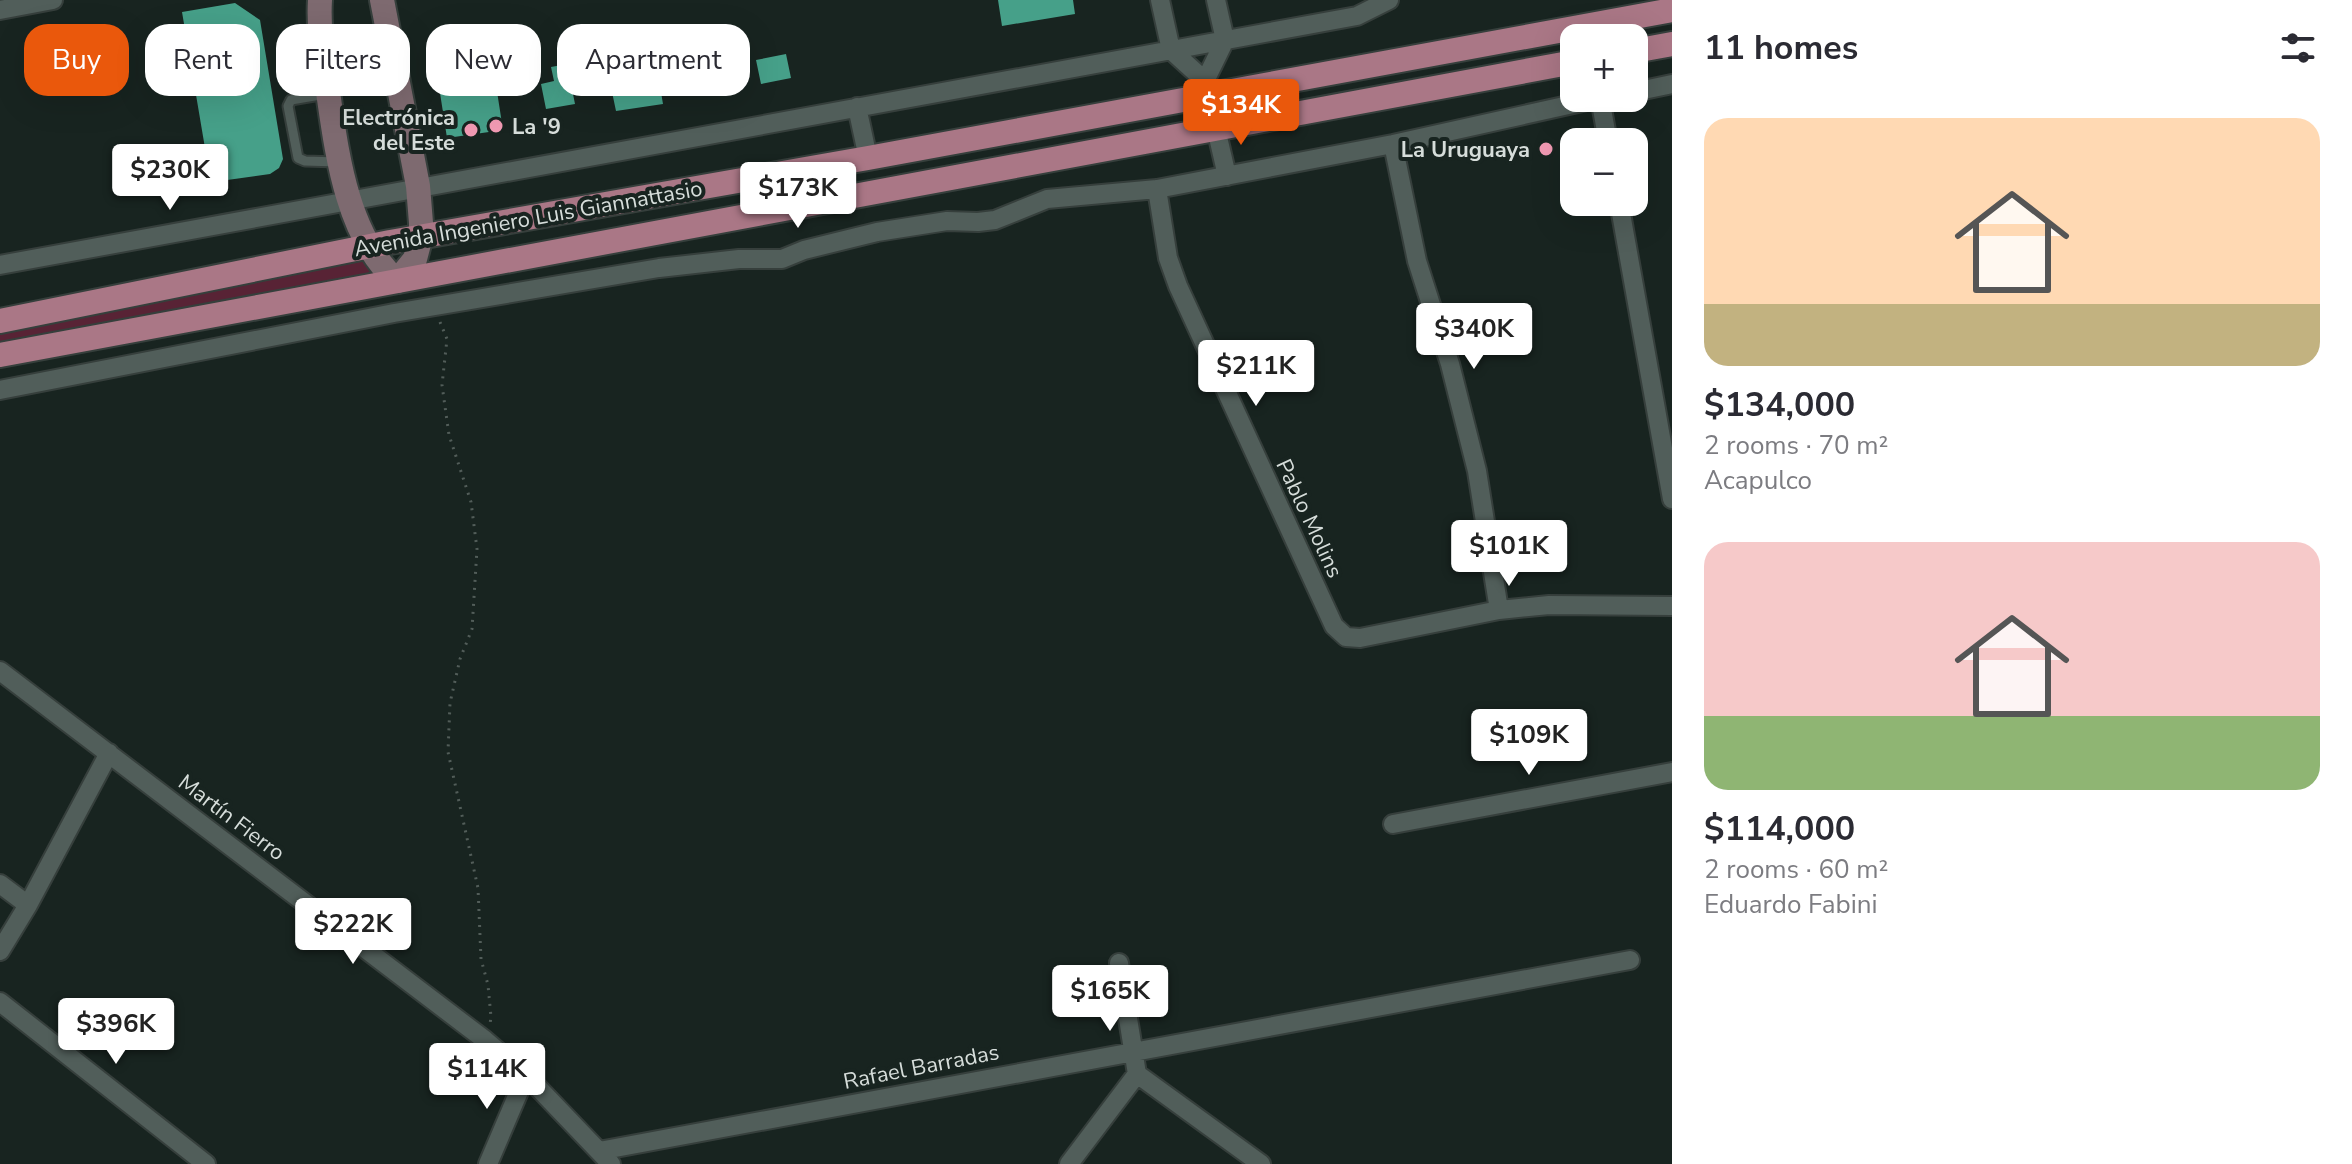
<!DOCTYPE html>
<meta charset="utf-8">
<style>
:root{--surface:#fff;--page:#f2f2f3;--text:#2b2b33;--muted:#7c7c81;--accent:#ea580c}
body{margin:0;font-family:"Nunito Sans",sans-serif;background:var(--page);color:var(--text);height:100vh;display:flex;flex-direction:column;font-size:30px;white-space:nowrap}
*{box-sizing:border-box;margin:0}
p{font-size:26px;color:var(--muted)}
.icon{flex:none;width:44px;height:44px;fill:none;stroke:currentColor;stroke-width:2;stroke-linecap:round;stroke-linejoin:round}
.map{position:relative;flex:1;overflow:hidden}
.sheet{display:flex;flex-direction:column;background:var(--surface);width:680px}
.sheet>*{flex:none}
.top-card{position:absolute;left:24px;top:24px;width:760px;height:72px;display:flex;gap:16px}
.tools{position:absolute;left:1560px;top:24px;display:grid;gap:16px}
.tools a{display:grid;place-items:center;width:88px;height:88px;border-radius:16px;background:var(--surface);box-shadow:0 8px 32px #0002;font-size:40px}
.price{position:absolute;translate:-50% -68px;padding:0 18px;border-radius:8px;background:#fff;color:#222;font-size:26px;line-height:52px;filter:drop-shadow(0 2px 4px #0008)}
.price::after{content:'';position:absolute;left:50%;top:48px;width:24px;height:18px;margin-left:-12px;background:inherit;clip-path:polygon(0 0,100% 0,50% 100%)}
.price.on{background:var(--accent);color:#fff}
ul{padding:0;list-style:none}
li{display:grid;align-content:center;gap:16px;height:424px;padding:0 32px}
li span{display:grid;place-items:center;height:248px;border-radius:24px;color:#555}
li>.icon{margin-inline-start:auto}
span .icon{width:144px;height:144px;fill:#fffc;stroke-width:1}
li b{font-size:34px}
h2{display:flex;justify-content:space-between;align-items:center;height:96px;padding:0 32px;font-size:34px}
.tag{padding:0 28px;border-radius:24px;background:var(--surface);box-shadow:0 8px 32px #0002;font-size:28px;line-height:72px}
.tag.on{background:var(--accent);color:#fff}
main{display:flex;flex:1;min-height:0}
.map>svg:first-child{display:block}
.green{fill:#582335}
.building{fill:#46a089}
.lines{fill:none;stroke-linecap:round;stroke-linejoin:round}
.lane-casing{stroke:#363f3c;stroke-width:13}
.street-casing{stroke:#363f3c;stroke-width:22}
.secondary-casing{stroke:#363f3c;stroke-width:28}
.primary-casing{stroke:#363f3c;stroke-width:28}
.path{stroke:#525d59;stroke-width:3;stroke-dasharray:2 6;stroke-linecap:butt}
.lane{stroke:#515e5a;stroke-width:9}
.street{stroke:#515e5a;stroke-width:18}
.secondary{stroke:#7e6a70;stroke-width:24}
.primary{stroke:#aa7786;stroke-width:24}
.poi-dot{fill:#f19ab3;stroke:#182420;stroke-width:3}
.labels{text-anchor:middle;stroke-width:8;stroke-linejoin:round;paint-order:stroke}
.poi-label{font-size:22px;font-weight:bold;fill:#d6ddda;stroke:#182420;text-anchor:end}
.street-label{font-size:22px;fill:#d6ddda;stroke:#182420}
</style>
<main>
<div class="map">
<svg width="1672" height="1164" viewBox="0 0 1672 1164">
<rect width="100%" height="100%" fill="#182420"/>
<path class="green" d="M374,259L377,274L0,345V330Z"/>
<path class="building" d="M998,0H1073L1075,14L1002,26Z
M235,3L260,20L283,159L279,168L270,174L177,187L173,158L206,154L182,12Z
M786,54L791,78L761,84L756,60Z
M656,63L663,104L616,111L608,73Z
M567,64L575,104L546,109L541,84L554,81L551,67Z
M496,85L503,130L447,138L440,93Z"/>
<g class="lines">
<g class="lane-casing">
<path id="lane" d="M326,94L291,100L288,106L298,158L305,161L338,162"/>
</g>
<g class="street-casing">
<path id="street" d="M1160,0L1171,50L1205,81L1227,176
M0,10L53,0
M1205,81L1225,40L1216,0
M1634,92L1672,84
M1600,98L1608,142
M857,107L868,158
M1393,144L1417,261L1450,364L1477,471L1499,610
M1157,189L1168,258L1178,286L1334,626L1346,637L1360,638L1499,610L1549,605L1672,606
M1619,202L1672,499
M0,265L1357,16L1389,0
M0,390L394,313L659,268L739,259H782L804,250L877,232L947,221L978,222L995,220L1047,199L1157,189L1393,144L1600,98
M0,671L485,1040L526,1075L611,1164
M1393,824L1672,772
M0,884L28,905
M0,951L28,905L109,753
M1119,963L1137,1074L1261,1164
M0,1002L206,1164
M599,1151L1630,960
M488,1164L526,1075
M1069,1164L1137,1074"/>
</g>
<g class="secondary-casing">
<path id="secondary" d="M320,0C318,31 324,61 328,92C337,154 347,237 397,281L415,259L421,236V223L418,186L382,0"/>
</g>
<g class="primary-casing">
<path id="primary" d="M1634,51L1672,44
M0,321L390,242L868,158L1672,10
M0,355L1574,62"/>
</g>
<path class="path" d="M440,322L447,339L442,385L449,435L471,502L477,549L472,629L460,659L450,703L448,752L478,888L481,959L488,985L491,1017L490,1024"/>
<use href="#lane" class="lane"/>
<use href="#street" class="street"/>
<use href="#secondary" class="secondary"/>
<use href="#primary" class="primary"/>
</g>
<g class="poi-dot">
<circle cx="496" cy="126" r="8"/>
<circle cx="471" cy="130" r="8"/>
<circle cx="1546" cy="149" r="8"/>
</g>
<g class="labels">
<g class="poi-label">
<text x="455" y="125">Electrónica<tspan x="455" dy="25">del Este</tspan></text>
<text x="512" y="134" text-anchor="start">La '9</text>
<text x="1530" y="157">La Uruguaya</text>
</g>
<g class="street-label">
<text transform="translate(528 218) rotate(-10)" y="8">Avenida Ingeniero Luis Giannattasio</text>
<text transform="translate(1310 518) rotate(65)" y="8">Pablo Molins</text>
<text transform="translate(232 817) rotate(37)" y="8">Martín Fierro</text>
<text transform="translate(921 1066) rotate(-11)" y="8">Rafael Barradas</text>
</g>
</g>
</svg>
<div class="tools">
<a>+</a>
<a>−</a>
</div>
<b class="price on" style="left:1241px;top:147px">$134K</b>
<b class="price" style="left:170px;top:212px">$230K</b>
<b class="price" style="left:798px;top:230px">$173K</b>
<b class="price" style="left:1474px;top:371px">$340K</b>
<b class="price" style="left:1256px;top:408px">$211K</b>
<b class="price" style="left:1509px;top:588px">$101K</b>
<b class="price" style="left:1529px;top:777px">$109K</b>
<b class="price" style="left:353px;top:966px">$222K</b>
<b class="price" style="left:1110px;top:1033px">$165K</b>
<b class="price" style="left:116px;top:1066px">$396K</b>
<b class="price" style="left:487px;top:1111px">$114K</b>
<div class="top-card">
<a class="tag on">Buy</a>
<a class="tag">Rent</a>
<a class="tag">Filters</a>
<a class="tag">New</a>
<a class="tag">Apartment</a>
</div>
</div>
<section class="sheet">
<h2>11 homes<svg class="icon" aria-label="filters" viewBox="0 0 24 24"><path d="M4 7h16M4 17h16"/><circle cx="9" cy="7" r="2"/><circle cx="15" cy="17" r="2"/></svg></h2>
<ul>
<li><span style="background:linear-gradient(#ffd9b3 75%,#c2b280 0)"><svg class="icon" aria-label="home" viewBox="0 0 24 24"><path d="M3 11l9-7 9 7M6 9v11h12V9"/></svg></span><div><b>$134,000</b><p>2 rooms · 70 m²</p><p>Acapulco</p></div></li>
<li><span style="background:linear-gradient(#f6c9c9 70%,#8fb573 0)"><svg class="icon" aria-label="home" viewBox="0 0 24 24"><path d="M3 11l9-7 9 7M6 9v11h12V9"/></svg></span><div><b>$114,000</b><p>2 rooms · 60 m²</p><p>Eduardo Fabini</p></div></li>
</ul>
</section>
</main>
